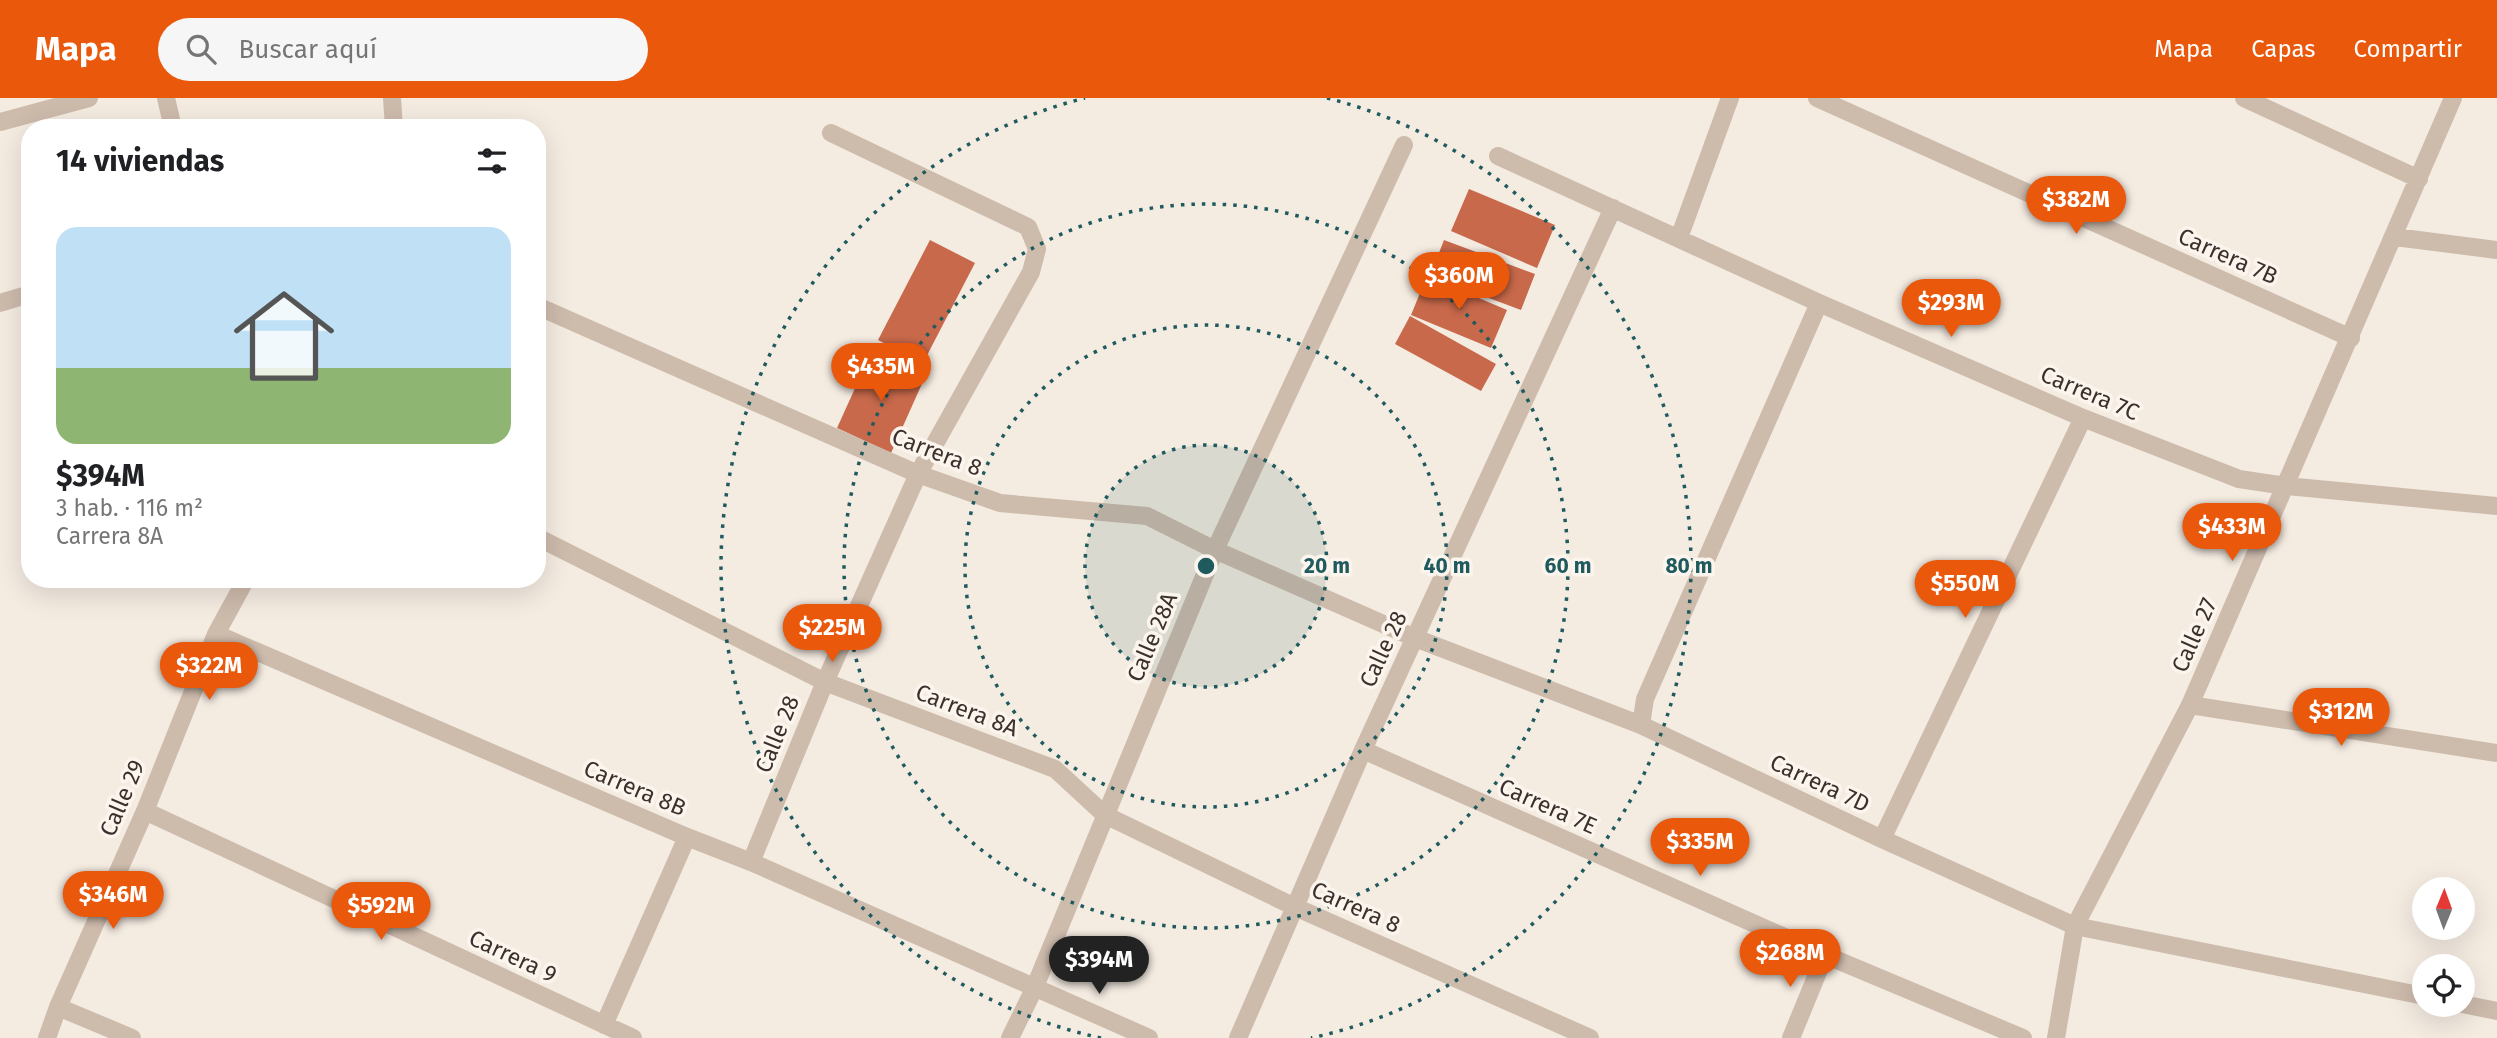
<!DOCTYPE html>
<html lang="es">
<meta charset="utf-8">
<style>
:root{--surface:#fff;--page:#f6f6f6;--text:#202124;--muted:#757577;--accent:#ea580c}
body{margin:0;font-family:"Fira Sans",sans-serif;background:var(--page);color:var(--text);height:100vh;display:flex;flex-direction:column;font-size:26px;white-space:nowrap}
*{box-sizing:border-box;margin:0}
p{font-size:23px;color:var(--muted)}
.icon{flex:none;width:38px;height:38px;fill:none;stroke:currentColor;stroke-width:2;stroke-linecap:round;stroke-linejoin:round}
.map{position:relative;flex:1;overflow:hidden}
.drawer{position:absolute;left:21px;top:21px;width:525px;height:469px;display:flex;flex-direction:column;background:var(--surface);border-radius:28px;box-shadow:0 7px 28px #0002}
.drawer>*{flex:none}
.needle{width:46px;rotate:1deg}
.buttons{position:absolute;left:2412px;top:779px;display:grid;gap:14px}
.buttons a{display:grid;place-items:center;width:63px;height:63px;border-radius:50%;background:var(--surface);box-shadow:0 7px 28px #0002;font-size:35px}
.price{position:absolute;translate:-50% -60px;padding:0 16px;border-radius:24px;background:var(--accent);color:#fff;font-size:23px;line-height:46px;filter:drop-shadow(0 2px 4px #0008)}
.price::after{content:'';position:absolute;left:50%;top:42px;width:21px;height:16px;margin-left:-10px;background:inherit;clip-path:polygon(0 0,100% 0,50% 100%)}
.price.selected{background:#222;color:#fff}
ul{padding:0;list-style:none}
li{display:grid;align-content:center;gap:14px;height:371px;padding:0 35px}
li span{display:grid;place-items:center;height:217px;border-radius:21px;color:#555}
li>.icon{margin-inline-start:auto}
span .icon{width:126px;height:126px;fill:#fffc;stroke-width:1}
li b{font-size:30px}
h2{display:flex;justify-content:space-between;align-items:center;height:84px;padding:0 35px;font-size:30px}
header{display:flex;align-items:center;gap:42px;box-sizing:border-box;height:98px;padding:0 35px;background:var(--accent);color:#fff}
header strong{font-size:33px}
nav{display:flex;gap:38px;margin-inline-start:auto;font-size:24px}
.search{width:490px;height:63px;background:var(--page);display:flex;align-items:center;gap:18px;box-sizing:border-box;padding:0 24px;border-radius:38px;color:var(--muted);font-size:26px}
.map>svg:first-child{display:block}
.building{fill:#c8694b}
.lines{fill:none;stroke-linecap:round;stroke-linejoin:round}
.minor{stroke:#cdbbac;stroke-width:18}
.ring{fill:none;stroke:#1f5a5e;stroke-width:3.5;stroke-dasharray:3.5 7}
.labels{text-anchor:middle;stroke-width:7;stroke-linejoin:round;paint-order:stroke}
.street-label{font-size:23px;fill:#3b302b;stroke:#fbf5ee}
.centre{fill:#1f5a5e;stroke:#fbf5ee;stroke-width:3.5}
.ring-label{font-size:21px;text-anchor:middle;font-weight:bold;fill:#1f5a5e;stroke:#fbf5ee;stroke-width:7;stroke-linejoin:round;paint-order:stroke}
</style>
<header>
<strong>Mapa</strong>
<div class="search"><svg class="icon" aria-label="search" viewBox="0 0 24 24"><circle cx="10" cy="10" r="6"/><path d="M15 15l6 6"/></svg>Buscar aquí</div>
<nav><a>Mapa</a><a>Capas</a><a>Compartir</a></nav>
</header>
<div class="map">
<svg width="2497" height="940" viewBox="0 0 2497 940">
<rect width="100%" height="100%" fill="#f4ebe1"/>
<path class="building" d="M1469,91L1555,127L1537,170L1451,133Z
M930,142L975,165L923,265L878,242Z
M1444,142L1535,176L1521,212L1430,178Z
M1427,178L1507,212L1491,250L1411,217Z
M1410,218L1496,266L1481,293L1395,246Z
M871,255L925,279L891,355L837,330Z"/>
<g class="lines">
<path class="minor" d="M166,0L173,30
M392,0L394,30
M1817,0L2351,240
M2244,0L2419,81
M0,24L89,0
M1498,58L1819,205L2083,320L2239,381L2286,388L2497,408
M2395,139L2497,152
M1679,140L1730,0
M0,205L30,196
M537,208L918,376L1000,405L1147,418L1215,452L1415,540L1641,627L1882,741L2075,828L2424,898
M537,439L825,584L1055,671L1105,717L1295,809L1590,940
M216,536L687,739L751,764L1149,940
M2190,607L2497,655
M1641,627L1645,601L1819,205
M1363,652L1825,857L2023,940
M145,713L633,940
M1882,741L2083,320
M751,764L825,584L918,376L1031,174L1037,151L1028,129L831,35
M2462,906L2497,913
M58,909L132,940
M604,927L687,739
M47,940L58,909L145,713L216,536L246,481
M1010,940L1034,891L1215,452L1404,47
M1238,940L1363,652L1613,110
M1791,940L1825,857
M2056,940L2075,828L2190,607L2453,0"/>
</g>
<circle cx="1206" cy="468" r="121" fill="#1f5a5e" fill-opacity=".12"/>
<g class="ring">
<circle cx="1206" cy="468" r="121"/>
<circle cx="1206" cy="468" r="241"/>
<circle cx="1206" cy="468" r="362"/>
<path d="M1101 940A483 483 0 0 1 1085 0M1327 0A483 483 0 0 1 1311 940"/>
</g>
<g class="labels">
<g class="street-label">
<text transform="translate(2228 158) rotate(24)" y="8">Carrera 7B</text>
<text transform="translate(2090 295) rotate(23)" y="8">Carrera 7C</text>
<text transform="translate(937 354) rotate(21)" y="8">Carrera 8</text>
<text transform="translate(2194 537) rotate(-66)" y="8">Calle 27</text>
<text transform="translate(1152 539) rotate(-67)" y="8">Calle 28A</text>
<text transform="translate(1383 551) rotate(-65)" y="8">Calle 28</text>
<text transform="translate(967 612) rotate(21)" y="8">Carrera 8A</text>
<text transform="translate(777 636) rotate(-68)" y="8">Calle 28</text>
<text transform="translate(1820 685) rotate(25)" y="8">Carrera 7D</text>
<text transform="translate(635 690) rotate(23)" y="8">Carrera 8B</text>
<text transform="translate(122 700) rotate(-67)" y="8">Calle 29</text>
<text transform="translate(1548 708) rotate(24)" y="8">Carrera 7E</text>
<text transform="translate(1356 809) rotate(24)" y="8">Carrera 8</text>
<text transform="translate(513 858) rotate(25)" y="8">Carrera 9</text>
</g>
</g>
<circle cx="1206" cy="468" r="10" class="centre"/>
<g class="ring-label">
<text x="1327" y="475">20 m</text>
<text x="1447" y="475">40 m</text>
<text x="1568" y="475">60 m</text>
<text x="1689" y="475">80 m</text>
</g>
</svg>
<div class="buttons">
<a><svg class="needle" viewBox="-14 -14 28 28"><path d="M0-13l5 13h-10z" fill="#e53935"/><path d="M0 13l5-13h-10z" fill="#757577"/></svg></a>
<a><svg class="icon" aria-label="locate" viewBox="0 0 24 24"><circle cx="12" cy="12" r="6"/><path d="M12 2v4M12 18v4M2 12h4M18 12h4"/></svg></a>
</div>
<b class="price" style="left:2076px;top:138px">$382M</b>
<b class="price" style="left:1459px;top:214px">$360M</b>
<b class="price" style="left:1951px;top:241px">$293M</b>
<b class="price" style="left:881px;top:305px">$435M</b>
<b class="price" style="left:2232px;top:465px">$433M</b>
<b class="price" style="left:1965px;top:522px">$550M</b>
<b class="price" style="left:832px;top:566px">$225M</b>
<b class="price" style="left:209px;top:604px">$322M</b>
<b class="price" style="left:2341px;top:650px">$312M</b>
<b class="price" style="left:1700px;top:780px">$335M</b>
<b class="price" style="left:113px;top:833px">$346M</b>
<b class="price" style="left:381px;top:844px">$592M</b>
<b class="price" style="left:1790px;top:891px">$268M</b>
<b class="price selected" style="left:1099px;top:898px">$394M</b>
<section class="drawer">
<h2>14 viviendas<svg class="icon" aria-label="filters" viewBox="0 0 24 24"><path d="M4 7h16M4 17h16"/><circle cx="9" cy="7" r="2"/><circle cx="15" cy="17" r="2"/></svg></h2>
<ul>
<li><span style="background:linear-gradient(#bfe0f5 65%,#8fb573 0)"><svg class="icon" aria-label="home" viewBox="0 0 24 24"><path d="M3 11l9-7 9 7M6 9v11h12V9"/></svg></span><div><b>$394M</b><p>3 hab. · 116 m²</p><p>Carrera 8A</p></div></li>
</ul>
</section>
</div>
